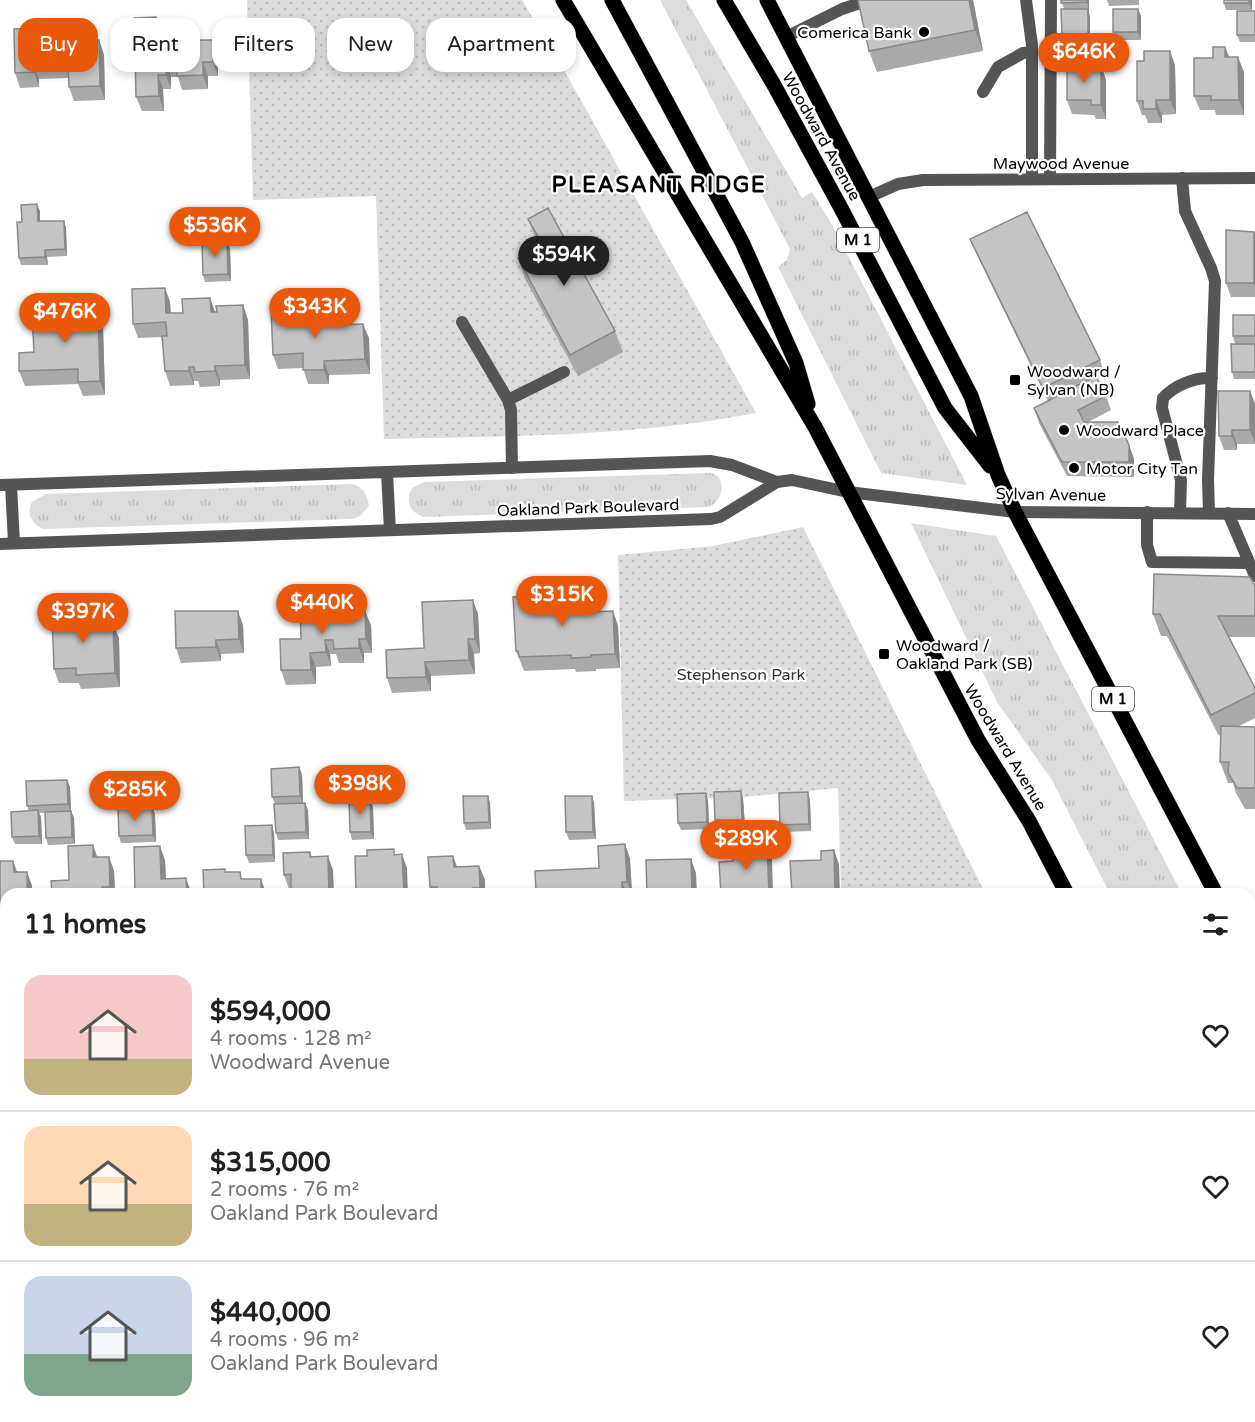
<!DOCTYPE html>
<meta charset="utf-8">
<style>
:root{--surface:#fff;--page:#f2f2f2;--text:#202124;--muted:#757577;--line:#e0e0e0;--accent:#ea580c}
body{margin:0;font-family:"Varela Round",sans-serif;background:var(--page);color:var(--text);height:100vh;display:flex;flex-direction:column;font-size:22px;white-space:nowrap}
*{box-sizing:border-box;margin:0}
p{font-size:20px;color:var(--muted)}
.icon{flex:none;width:33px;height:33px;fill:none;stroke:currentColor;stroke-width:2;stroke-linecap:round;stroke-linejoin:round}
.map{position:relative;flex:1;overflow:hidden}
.drawer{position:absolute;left:0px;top:888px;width:1256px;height:534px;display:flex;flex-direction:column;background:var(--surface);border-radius:18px 18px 0 0;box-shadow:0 3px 9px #0003}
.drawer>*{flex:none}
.banner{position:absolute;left:18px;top:18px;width:600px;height:54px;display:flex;gap:12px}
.price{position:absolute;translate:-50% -51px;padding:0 14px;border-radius:21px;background:var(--accent);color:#fff;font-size:20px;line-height:39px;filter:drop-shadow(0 2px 3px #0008)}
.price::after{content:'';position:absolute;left:50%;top:36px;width:18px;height:14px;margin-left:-9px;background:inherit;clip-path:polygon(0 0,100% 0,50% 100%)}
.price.current{background:#222;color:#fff}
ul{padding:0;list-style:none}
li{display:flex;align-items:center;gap:18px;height:150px;padding:0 24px}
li+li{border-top:2px solid var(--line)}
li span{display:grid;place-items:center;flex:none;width:168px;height:120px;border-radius:18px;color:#555}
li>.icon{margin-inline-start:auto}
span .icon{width:72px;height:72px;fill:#fffc;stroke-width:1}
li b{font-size:26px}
h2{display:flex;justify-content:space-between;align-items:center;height:72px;padding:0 24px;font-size:26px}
.chip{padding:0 21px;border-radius:18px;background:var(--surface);box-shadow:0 3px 9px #0003;font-size:21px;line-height:54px}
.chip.current{background:var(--accent);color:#fff}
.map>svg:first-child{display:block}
.grass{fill:url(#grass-tufts)}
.park{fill:url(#park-dots)}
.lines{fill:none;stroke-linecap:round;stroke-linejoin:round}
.primary-casing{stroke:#dbdbdb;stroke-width:16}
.lane{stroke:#555;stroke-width:12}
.street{stroke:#555;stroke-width:12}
.primary{stroke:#000;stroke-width:15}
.wall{fill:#a9a9a9}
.shaded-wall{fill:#898989}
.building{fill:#c4c4c4;stroke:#898989;stroke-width:1.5}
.poi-dot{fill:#000;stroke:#fff;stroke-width:2}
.labels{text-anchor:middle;stroke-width:4.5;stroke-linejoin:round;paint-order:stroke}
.shield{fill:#fff;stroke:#4c4c4c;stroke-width:1.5}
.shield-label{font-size:15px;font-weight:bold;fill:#000}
.poi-label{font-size:16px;fill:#000;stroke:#fff;text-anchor:start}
.street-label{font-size:16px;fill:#000;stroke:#fff}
.park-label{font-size:16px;fill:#333;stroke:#fff}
.district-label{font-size:22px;font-weight:bold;letter-spacing:1.5px;fill:#000;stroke:#fff}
</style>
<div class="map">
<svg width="1255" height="1422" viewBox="0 0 1255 1422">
<defs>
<pattern id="grass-tufts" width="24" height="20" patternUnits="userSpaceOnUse" patternTransform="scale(1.5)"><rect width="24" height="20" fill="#dcdcdc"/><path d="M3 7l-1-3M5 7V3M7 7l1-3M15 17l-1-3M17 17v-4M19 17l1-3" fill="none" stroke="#bbb"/></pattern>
<pattern id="park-dots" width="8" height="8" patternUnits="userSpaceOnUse" patternTransform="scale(1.5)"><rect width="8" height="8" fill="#dcdcdc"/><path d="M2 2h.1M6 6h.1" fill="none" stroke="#bbb" stroke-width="1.8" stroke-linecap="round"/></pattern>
</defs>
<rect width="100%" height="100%" fill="#fff"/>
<path class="grass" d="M660,0H686L802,198L812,192L831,223L967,485L881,473L778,267L787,260L790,249Z
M711,473C728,478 723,501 709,507L423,517C409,511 405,501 412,488L424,482Z
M352,484C364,487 367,495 369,506L359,517L351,519L43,529C31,523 26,514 32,502L46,494Z
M911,523L996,536L1182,894H1110L1052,780L997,702Z
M1255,1116V1214L1250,1203V1117Z"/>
<path class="park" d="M247,0H522L560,63L756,413C633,437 508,436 384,439L376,196L253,200Z
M803,527L984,891L978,894H841L838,788L743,797L624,801L618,555L713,546Z"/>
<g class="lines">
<g class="primary-casing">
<path id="primary" d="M563,0L815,427L978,740L1029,821L1067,894
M612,0L742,242L796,363L808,404
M724,0L774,85L842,210L945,408L990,466
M767,0L971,396L998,475L1015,512L1216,894
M1250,963L1255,974
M1250,1085H1255
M1250,1268L1255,1280"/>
</g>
<path class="lane" d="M1026,0L1032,45V179
M786,37L842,9L869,0
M983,92L998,67L1023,53L1032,52
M1182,178L1185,211L1211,268L1215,281L1208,480L1209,513
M1050,179L1051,0
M462,322L508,400
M512,468L511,410L508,400L564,372
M1147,512V545L1152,562L1249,563
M1180,513L1181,480L1162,408L1163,398C1175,385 1195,377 1212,378
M1228,513L1255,576
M1115,1416L1118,1422"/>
<path class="street" d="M869,197L898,184L923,180L1255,178
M387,473L390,530
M0,485L710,461L732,465L777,482
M11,485L14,543
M0,544L711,519L720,517L777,482L792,480L848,492L1015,512L1255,514
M0,1037H6
M1250,1332L1255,1329
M1032,1422L1058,1416"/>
<use href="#primary" class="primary"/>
</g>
<path class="wall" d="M973,0L983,51L877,72L869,51Z
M1061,0H1089V9H1088L1090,17V42L1064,43L1062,36L1064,9Z
M1107,0H1139V5L1109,6Z
M1252,0V10H1226L1224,3Z
M1138,9L1141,16V40H1115L1113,32Z
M1255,11V42H1240L1237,35Z
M156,17L158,21L183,35V40L218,54V76H208V89L182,90L178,77H171V89H163L164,111H142L136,97Z
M72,35V41L99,40L104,55L105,100L74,101L69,87L68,78L39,79V87L20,88L15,73Z
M1229,57L1244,72V115H1216L1215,110H1200L1194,96Z
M1175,65L1176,114L1162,115V123H1148L1145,115H1142L1137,101Z
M1101,66L1106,80V119H1096L1094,115L1072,114L1067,100Z
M40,211V221H64L66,228L67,256L47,257L48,265H21L19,258L22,222Z
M528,219L615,331L623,352L578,376L525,279L518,258L540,246L536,240Z
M1254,232L1255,236V297H1231L1226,283Z
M970,239L1100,360L1105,375L1097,378L1106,396L1111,410L1088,422L1129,445L1134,459V477L1067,476L1039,423L1034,408L1048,401L976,253Z
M230,248L231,281L205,282L203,275Z
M165,288L170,302L171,313H183L210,298L215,312L243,305L248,320L250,379L220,380V386L200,387L198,381H194V385L170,386L165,371L162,337L138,338L133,324Z
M1255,315V344H1235L1233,336Z
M305,319L369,338L370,374L329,375V384H308L303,368L278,369L273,355Z
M103,325L105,395L83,396L78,384L25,386L19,371L34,352Z
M1255,344V379H1234L1232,372Z
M1250,391L1255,404V444H1237V450H1224L1219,436Z
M1255,586V637H1229L1255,688V718L1237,727H1255V809H1245L1236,793L1233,783H1228L1220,762V735L1219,736L1167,636H1161L1153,614Z
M554,601L593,608V612L613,611L618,626L620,668L596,669V671L576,672L575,669L524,671L516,651Z
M336,612L371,625L372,653H364V663H339L336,654H330L331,666L316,667V684L286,685L281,670L301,639Z
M478,614L480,653L474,654L475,674L431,676V691L392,693L387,678L424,648Z
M106,624L119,638L120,687L81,689L79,683H59L54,669Z
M243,625L244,653L221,654V661L181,663L176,648Z
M302,774L303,803L275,804L272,797Z
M67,780L70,787L71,811L74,818L75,844L48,845L46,838L45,813H39L41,817L42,844H15L12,837L29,811L27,806Z
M706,793L708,801L709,829L681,830L678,823Z
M592,796L594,803L596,839L569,840L566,832Z
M743,798L745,827L717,828L715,820Z
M370,800L373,807L374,839L352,840L350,832Z
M810,800L811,831L783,832L780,825Z
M490,803L491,829L466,830L464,823Z
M308,810L309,839L278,840L276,833Z
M155,814L156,842L121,843L119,836Z
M274,833L275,862L249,863L246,855Z
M625,844L630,859L632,894H536L599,868Z
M310,852L312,857L333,870L291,891V889H289L284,875Z
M453,856L457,867L479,866L485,880V894H432L430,887Z
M98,857H109L114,871L115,894H52Z
M0,861H13L17,872H27L32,886L6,894V941H0Z
M0,1120H6V1178H0Z
M0,1212H6V1246H0Z
M0,1319H6V1375H0Z"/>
<path class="shaded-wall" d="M969,0H973L983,51L975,30Z
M1087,0H1089V9L1087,2Z
M1249,0H1252V10L1249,3Z
M1088,9L1090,17V42L1088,35Z
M1138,9L1141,16V40L1138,32Z
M67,20L72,35L73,56L68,41Z
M178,20L183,35V55L178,40Z
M99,40L104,55L105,100L100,86Z
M213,40L218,54V76L213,62Z
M1225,47L1231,61L1225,57Z
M1170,51L1175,65L1176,114L1170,100Z
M1238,57L1244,72V115L1239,100Z
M203,62L208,76V89L203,75Z
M166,63L171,77V89L166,75Z
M34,65L39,79V87L34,72Z
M1101,66L1106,80V119L1101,105Z
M158,75L163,89L164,111L159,96Z
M1156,100L1162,115V123L1156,109Z
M37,204L40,211V229L38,221Z
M64,221L66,228L67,256L65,249Z
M1254,232L1255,236V287L1254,283Z
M227,241L230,248L231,281L228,274Z
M45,250L47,257L48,265L45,257Z
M165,288L170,302L171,328L166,313Z
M210,298L215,312H211Z
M243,305L248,320L250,379L245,365Z
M301,308L306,323L301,319Z
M98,311L103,325L105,395L100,381Z
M363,324L369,338L370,374L365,359Z
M324,361L329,375V384L324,370Z
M215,366L220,380V386L215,371Z
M189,367L194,381V385L189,371Z
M1250,391L1255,404V443L1250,430Z
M1232,430L1237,444V450L1232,436Z
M1129,445L1134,459V477L1129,462Z
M588,593L593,608L594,627L589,612Z
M473,600L478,614L480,653L475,639Z
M238,611L243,625L244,653L239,639Z
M365,611L371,625L372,653L366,639Z
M613,611L618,626L620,668L615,654Z
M102,614L107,628L103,624Z
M113,624L119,638L120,687L115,673Z
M359,639L364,653V663L359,648Z
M468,639L474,654L475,674L469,660Z
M216,640L221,654V661L216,647Z
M325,640L330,654L331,666L326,652Z
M310,653L316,667V684L311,670Z
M425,662L431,676V691L426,677Z
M299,767L302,774L303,803L300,796Z
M67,780L70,787L71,812L68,804Z
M741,791L743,798L745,827L742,820Z
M808,792L810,800L811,831L809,824Z
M706,793L708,801L709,829L707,822Z
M488,796L490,803L491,829L489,822Z
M592,796L594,803L596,839L593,832Z
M370,800L373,807L374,839L371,832Z
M305,803L308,810L309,839L306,832Z
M152,807L155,814L156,842L153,835Z
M38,810L41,817L42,844L39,836Z
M71,811L74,818L75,844L72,837Z
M272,825L274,833L275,862L273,855Z
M625,844L630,859L632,894L627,882Z
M93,845L98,859L93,857Z
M767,845L772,859L773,894H769Z
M160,846L165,860L167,893L161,879Z
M834,850L839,864L840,894H835Z
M402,854L407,868L408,894H404Z
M328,856L333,870L334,894H329Z
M453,856L458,870L454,867Z
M109,857L114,871L115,894H113L110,887Z
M691,859L696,873L697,894H692Z
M13,861L18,875L14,872Z
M479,866L485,880V894H482L480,888Z
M27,872L32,886V894H27Z
M186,878L191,892V894H187Z
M261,879L266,893V894H261Z
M622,882L627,894H622Z"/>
<path class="building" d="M858,0H969L975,30L869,51Z
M1061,0H1087V2L1061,3Z
M1224,0H1249V3H1224Z
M1061,9H1088V35L1062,36Z
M1113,9H1138V32H1113Z
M1237,11H1255V35H1237Z
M156,17L157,21L178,20V40H213V62H203V75L177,76V63H166V75H158L159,96L136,97L134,18Z
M67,20L68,41L99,40L100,86L69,87L68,64L34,65V72L15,73L14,29L41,28V21Z
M1213,47H1225V57H1238L1239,100H1211V96H1194V58H1213Z
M1144,51H1170V100H1156V109H1143V101H1137V61H1144Z
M1067,65L1101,66V105H1091V100H1067Z
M37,204L38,221H64L65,249L45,250V257L19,258L17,222H22L21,205Z
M548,208L615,331L570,355L518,258L543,245L528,219Z
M1027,212L1100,360L1043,388L970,239Z
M1226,230L1254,232V283H1226Z
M227,241L228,274L203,275L202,242Z
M165,288L166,313H183L182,299L210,298L211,312H217L216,306L243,305L245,365L215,366V371L195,372L194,367H189V371H165L162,336H167L166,322L133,324L132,289Z
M301,308V319L322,318V325L363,324L365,359L324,361V370H303V353L273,355L271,309Z
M98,311L100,381L78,382V369L19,371V353L34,352L32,314Z
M1233,315H1255V336H1233Z
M1231,344H1255V372H1232Z
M1096,376L1106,396L1078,410L1084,422H1118L1129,445V462H1062L1034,408Z
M1218,391H1250V430H1232V436H1219Z
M1154,574L1250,577L1255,586V616H1218L1255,688V693L1211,715L1160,614H1153Z
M588,593L589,612L613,611L615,654L591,655V657L571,658V655L519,657L518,651H516L513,597L552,595V601L568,600V594Z
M473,600L475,639H468L469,660L425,662L426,677L387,678L386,650L424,648L422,602Z
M334,606V612L365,611L366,639H359V648L334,649L333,640H325L326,652L310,653L311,670H281L280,639H301L300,607Z
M175,611H238L239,639L216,640V647L176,648Z
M102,614L103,624H113L115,673L76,675V668L54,669L52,616Z
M1221,726L1255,727V788H1237L1228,772L1229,762H1220Z
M299,767L300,796L272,797L271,769Z
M67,780L68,804L27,806L26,781Z
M741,791L742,820H715L714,792Z
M808,792L809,824L780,825L779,793Z
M706,793L707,822L678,823L677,794Z
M463,796H488L489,822L464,823Z
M565,796H592L593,832H566Z
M370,800L371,832H350L349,801Z
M305,803L306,832L276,833L274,804Z
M152,807L153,835L119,836L118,808Z
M38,810L39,836L12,837L11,812Z
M71,811L72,837L46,838L45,812Z
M272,825L273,855H246L245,826Z
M625,844L627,882H622V894H536L535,871L599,868L598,846Z
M93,845V857H109L110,887H102V894H52L51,881L69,880L68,846Z
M767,845L769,894H721L719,862L733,861V846Z
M160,846L161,879L186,878L187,894H135L134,847Z
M394,849V855L402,854L404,894H356L355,856H367V850Z
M834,850L835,894H792L790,861L821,860V851Z
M310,852V857L328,856L329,894H285V891H291V874L284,875L283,853Z
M453,856L454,867L479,866L480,888H473L474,894H437V887H430L428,857Z
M691,859L692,894H647L646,860Z
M0,861H13L14,872H27V894H6V926H0Z
M225,869V872H240L241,879H261V894H204L203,870Z
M0,1120H6V1163L0,1164Z
M0,1212H6V1239H0Z
M0,1319H6V1360L0,1361Z
M1184,1416H1244L1248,1422H1187Z"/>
<g class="poi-dot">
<circle cx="924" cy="32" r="6"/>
<rect x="1009" y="374" width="12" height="12" rx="3"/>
<circle cx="1064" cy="430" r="6"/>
<circle cx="1074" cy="468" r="6"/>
<rect x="878" y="648" width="12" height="12" rx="3"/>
</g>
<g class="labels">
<g class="shield">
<rect x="837" y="228" width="42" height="24" rx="4.5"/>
<rect x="1092" y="687" width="42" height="24" rx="4.5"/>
</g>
<g class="shield-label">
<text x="858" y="245">M 1</text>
<text x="1113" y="704">M 1</text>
</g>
<g class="poi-label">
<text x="912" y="38" text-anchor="end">Comerica Bank</text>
<text x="1027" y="377">Woodward /<tspan x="1027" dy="18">Sylvan (NB)</tspan></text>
<text x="1076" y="436">Woodward Place</text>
<text x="1086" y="474">Motor City Tan</text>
<text x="896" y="651">Woodward /<tspan x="896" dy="18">Oakland Park (SB)</tspan></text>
</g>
<g class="street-label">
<text transform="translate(822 136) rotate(61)" y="6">Woodward Avenue</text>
<text x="1061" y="169">Maywood Avenue</text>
<text transform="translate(1051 494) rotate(1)" y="6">Sylvan Avenue</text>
<text transform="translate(588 507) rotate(-2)" y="6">Oakland Park Boulevard</text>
<text transform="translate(1006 747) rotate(59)" y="6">Woodward Avenue</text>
</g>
<g class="park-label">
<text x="741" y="680">Stephenson Park</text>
</g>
<g class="district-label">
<text x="659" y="192">PLEASANT RIDGE</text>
</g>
</g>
</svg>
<b class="price" style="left:1084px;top:84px">$646K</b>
<b class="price" style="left:215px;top:258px">$536K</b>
<b class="price current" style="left:564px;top:287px">$594K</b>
<b class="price" style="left:315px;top:339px">$343K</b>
<b class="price" style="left:65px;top:344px">$476K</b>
<b class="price" style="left:562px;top:627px">$315K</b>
<b class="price" style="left:322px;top:635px">$440K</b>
<b class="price" style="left:83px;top:644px">$397K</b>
<b class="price" style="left:360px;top:816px">$398K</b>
<b class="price" style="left:135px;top:822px">$285K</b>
<b class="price" style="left:746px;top:871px">$289K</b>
<div class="banner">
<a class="chip current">Buy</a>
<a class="chip">Rent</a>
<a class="chip">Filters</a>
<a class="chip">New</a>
<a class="chip">Apartment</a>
</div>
<section class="drawer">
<h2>11 homes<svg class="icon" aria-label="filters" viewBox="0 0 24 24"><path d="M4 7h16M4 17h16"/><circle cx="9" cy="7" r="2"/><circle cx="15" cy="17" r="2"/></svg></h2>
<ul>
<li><span style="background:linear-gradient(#f6c9c9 70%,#c2b280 0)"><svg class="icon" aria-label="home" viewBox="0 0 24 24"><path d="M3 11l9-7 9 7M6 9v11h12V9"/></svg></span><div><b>$594,000</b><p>4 rooms · 128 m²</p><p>Woodward Avenue</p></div><svg class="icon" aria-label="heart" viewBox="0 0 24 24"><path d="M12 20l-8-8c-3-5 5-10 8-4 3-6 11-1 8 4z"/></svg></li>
<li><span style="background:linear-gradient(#ffd9b3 65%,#c2b280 0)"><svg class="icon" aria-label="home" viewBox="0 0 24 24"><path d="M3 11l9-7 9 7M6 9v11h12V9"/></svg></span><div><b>$315,000</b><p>2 rooms · 76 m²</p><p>Oakland Park Boulevard</p></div><svg class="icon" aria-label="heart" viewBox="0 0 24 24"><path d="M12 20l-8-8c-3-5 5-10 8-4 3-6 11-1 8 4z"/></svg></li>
<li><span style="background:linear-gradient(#c9d6e8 65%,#7fa58c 0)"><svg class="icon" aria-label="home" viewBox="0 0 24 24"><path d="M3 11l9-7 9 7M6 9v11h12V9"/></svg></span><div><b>$440,000</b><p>4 rooms · 96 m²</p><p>Oakland Park Boulevard</p></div><svg class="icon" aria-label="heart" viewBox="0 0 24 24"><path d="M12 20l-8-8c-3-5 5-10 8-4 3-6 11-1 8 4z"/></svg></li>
</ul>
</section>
</div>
